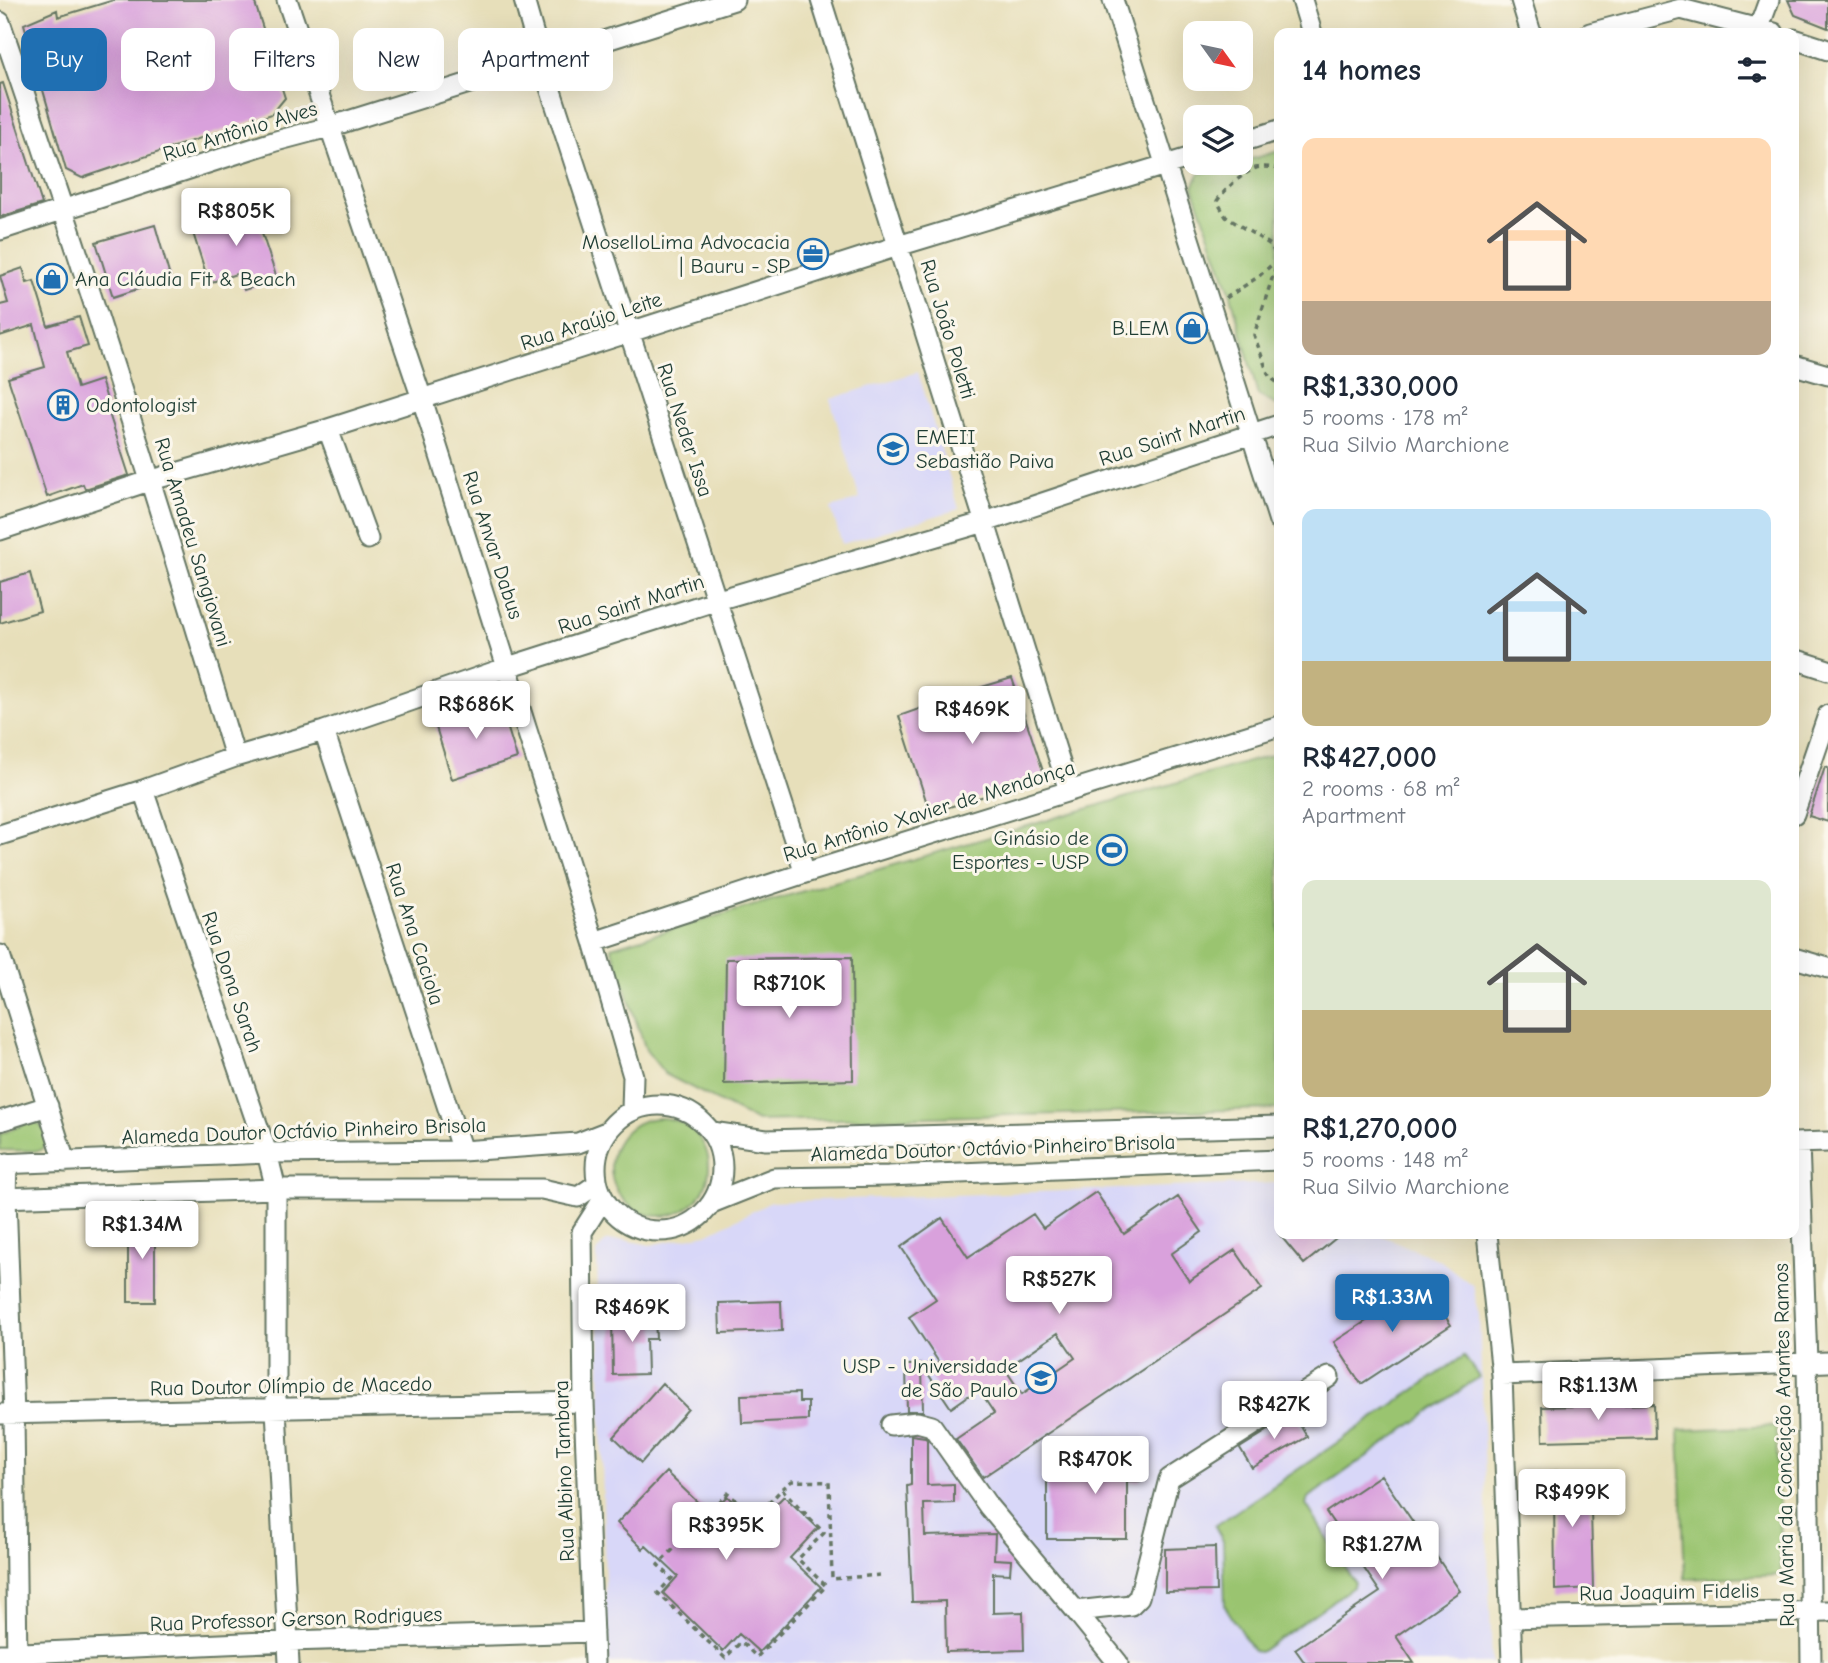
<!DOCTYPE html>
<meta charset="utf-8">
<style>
:root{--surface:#fff;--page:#f6f6f7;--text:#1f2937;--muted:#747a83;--accent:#1f6fb2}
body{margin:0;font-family:"Comic Neue",sans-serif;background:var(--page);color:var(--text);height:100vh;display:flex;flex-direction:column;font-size:26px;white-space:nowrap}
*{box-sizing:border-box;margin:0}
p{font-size:23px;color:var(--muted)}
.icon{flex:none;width:38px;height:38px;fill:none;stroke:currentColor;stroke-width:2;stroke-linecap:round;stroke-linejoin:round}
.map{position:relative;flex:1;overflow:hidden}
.panel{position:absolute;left:1274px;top:28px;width:525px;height:1211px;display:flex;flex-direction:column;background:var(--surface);border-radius:14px;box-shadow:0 7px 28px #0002}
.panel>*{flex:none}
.hud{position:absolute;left:21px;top:28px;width:665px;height:63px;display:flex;gap:14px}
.needle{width:46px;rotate:123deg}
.tools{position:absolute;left:1183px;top:21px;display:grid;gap:14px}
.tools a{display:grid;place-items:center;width:70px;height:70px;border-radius:14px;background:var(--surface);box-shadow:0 7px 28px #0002;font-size:35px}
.price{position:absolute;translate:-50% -60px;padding:0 16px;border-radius:7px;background:#fff;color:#222;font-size:23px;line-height:46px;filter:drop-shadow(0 2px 4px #0008)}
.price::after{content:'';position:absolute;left:50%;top:42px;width:21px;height:16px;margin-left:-10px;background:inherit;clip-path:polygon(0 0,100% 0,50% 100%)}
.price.active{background:var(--accent);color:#fff}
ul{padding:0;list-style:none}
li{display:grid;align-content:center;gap:14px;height:371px;padding:0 28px}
li span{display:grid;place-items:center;height:217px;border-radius:14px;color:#555}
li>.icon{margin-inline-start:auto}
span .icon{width:126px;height:126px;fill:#fffc;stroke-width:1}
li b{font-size:30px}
h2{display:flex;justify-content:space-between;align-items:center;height:84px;padding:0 28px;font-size:30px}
.chip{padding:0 24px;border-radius:14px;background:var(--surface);box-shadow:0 7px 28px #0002;font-size:24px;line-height:63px}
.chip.active{background:var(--accent);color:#fff}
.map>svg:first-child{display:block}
.built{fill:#d8d7f8}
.green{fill:#9ac470;stroke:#5c8052;stroke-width:2}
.building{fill:#d9a1dc;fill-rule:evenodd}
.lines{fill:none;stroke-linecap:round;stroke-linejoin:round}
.minor-casing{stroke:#657663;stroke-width:23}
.path{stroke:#657663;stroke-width:3.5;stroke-dasharray:5 5;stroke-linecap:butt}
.minor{stroke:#fff;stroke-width:19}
.labels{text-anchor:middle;stroke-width:6;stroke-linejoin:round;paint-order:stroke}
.street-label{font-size:21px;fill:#1f3d34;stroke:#fbf7ec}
.poi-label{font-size:21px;fill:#1f3d34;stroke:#fbf7ec;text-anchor:end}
</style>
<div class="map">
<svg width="1828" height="1663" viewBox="0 0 1828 1663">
<rect width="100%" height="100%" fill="#fbf7ec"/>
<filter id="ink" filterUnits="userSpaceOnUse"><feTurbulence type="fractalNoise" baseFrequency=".0143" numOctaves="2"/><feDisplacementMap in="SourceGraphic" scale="14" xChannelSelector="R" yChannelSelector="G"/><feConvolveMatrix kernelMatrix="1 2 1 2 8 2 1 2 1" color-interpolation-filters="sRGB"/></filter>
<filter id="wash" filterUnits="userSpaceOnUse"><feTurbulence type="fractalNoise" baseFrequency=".00686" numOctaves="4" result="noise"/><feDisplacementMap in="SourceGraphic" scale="28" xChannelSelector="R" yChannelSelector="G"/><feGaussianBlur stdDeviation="1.57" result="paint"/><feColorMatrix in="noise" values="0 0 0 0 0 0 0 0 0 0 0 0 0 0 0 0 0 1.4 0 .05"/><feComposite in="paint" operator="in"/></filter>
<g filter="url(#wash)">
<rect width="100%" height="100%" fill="#e7dfba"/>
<path class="built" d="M918,372L959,509L842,544L831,508L860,499L830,399Z
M1279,1183V1234H1378L1441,1261L1473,1286L1479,1315L1492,1663H607L597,1251L606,1241L624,1240L650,1245L707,1234L771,1202Z"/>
<path class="green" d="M1279,151V404L1276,405L1258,395L1231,295L1193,187L1199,174Z
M1279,753V1109L757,1121L665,1074L646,1050L611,947Z
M611 1167a49 49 0 1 1 98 0a49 49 0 1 1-98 0Z
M34,1120L44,1129L49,1143L39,1151L0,1150V1134Z
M1464,1356L1479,1377L1308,1498L1306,1504L1354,1582L1353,1587L1260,1652L1253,1651L1225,1606L1223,1541L1215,1526Z
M1776,1426L1781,1575L1685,1579L1679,1430Z"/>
<g id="blocks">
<path class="building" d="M114,0H254L285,98L272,114L82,178L66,170L24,24L57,10L58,17Z
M1788,0H1828V28L1795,15Z
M3,83L42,204L0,217V84Z
M251,200L277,279L244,290L239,273L209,283L193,233L223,223L219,210Z
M155,225L170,277L140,285L141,288L113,297L96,242Z
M23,268L27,283L34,281L48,326L79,317L88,346L67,352L77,388L101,380L108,403L106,404L129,475L85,489L83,484L47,497L8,378L45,367L34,325L0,336V305L8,303L0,276Z
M30,573L40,611L0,623V582Z
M1012,678L1045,777L930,813L899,716L972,690Z
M500,703L517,758L452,779L435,724Z
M1825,767L1828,768V822L1809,816Z
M852,957L853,1080L724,1084L726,959Z
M1096,1192L1124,1234L1178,1197L1202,1232L1171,1254L1189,1281L1235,1250L1262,1289L983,1477L956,1439L994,1413L978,1389L951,1408L922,1365L923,1411H907L906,1365L940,1364L909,1317L936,1299L901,1247L942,1218L968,1257L1033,1214L1043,1228ZM1058,1333L1075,1358L1022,1394L1005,1369Z
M128,1220H155V1302H128Z
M1279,1234H1341L1304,1264Z
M1423,1284L1451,1325L1361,1384L1334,1342Z
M781,1301L782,1331L720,1333L719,1303Z
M655,1316L656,1339H646L647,1374L613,1375L612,1317Z
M662,1383L688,1409L641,1463L614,1437Z
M799,1393V1402H808V1420L742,1423L741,1395Z
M1654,1404L1655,1438L1543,1441L1542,1407Z
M1294,1414L1307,1437L1252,1468L1240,1448Z
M911,1435L925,1437L927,1440V1485L954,1484V1503L924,1504L925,1536L995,1534L994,1559L1011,1560L1010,1574L993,1573V1613L1023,1612L1024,1650L946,1652L945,1601L912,1602L907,1486L911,1485Z
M1096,1441H1140V1481H1127V1539H1047V1476H1095Z
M1590,1470L1593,1588L1555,1590L1554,1494H1549V1471Z
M666,1472L710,1514L727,1496L756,1525L784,1496L818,1528L790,1558L821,1587L759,1652L739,1634L723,1651L663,1593L678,1576L646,1546L643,1549L617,1523Z
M1381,1475L1460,1591L1396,1636L1414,1663H1305L1295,1649L1380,1592L1326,1512Z
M1215,1547L1216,1591L1165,1592V1549Z"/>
</g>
</g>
<g filter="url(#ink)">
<use href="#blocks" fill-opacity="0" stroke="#657663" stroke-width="2"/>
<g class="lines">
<g class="minor-casing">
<path id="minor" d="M287,0L422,399L594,942L633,1076L632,1110
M524,0L541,60L805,873
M821,0L1069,791
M1113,0L1279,521
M1302,0L1312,33
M1521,0L1531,33
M0,22C84,266 161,511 235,757
M1590,33L1681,9L1774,33
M1757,33L1769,0
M1794,39L1828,50
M1241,142L1279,130
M0,230L276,141L329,127L734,0
M1794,365L1828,375
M328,429L368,539
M0,530L152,480L328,429L898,246L1195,156
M1794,659L1828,670
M324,731L462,1151
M143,790L267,1153L276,1189V1409L289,1663
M1794,814L1828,715
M0,835L143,790L235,757L324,731L508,667L718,600L985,522L1279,425
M594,942L805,873L1279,726
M0,955L65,1162
M1794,958L1828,968
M596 1168a63 63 0 1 1 126 0a63 63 0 1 1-126 0Z
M0,1121L48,1106
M712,1132L766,1140L1279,1126
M1794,1143L1828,1142
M1799,1143L1807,1361L1811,1663
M7,1163L6,1198L14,1414L17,1663
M0,1164L267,1153L462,1151L578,1143L606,1132
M0,1198L276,1189H542L578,1197L597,1184
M714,1202L774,1178L888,1176L1279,1160
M1487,1234L1502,1375L1512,1663
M1502,1375L1828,1362
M0,1414L584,1402
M891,1425L917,1422L932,1426L989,1507L1076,1611L1131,1605L1139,1597L1169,1479L1329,1377
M1076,1611L1118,1663
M1510,1618L1828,1611
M0,1654L289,1641L593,1632
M594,1663L584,1402L582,1232L603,1199"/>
</g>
<path class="path" d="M1279,168C1272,168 1263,166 1256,168C1244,172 1224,190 1217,201L1226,217L1271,245L1278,260L1254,335L1269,376L1279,384
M1226,298L1258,277L1276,261
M782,1489L824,1533L798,1559L826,1586L757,1657L741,1642L725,1658L658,1593L672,1578L658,1565L728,1493L755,1518Z
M782,1489L792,1481L829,1482L832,1579L880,1575"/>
<use href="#minor" class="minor"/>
</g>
</g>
<defs>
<g id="office-ring" transform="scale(1.575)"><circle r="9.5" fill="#fbf7ec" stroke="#1f6fb2" stroke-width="1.5"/><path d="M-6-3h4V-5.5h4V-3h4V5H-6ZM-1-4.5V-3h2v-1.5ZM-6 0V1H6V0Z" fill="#1f6fb2"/></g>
<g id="shop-ring" transform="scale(1.575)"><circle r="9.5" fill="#fbf7ec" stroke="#1f6fb2" stroke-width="1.5"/><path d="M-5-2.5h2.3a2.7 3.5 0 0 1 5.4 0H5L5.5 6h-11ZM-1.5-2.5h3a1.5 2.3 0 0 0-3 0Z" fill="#1f6fb2"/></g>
<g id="building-ring" transform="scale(1.575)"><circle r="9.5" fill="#fbf7ec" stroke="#1f6fb2" stroke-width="1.5"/><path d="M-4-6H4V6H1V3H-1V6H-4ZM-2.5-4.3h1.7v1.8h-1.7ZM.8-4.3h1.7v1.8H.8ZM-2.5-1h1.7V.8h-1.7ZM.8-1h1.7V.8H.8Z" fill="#1f6fb2"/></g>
<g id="school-ring" transform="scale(1.575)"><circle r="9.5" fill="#fbf7ec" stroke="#1f6fb2" stroke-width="1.5"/><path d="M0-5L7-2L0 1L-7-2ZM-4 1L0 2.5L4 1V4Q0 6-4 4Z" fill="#1f6fb2"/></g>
<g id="stadium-ring" transform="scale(1.575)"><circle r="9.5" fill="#fbf7ec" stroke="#1f6fb2" stroke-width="1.5"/><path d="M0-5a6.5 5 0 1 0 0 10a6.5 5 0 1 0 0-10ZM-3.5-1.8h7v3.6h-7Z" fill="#1f6fb2"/></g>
<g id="university-ring" transform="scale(1.575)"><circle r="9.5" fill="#fbf7ec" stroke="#1f6fb2" stroke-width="1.5"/><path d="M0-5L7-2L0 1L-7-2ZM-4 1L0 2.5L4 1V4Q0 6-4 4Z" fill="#1f6fb2"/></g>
</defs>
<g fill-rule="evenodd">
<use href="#office-ring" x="813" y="254"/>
<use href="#shop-ring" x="52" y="279"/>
<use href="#shop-ring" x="1192" y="328"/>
<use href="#building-ring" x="63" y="405"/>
<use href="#school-ring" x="893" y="449"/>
<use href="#stadium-ring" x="1112" y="850"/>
<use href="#university-ring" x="1041" y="1378"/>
</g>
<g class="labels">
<g class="street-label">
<text transform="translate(240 131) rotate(-17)" y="7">Rua Antônio Alves</text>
<text transform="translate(591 321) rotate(-18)" y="7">Rua Araújo Leite</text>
<text transform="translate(948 329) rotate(73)" y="7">Rua João Poletti</text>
<text transform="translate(685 430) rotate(72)" y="7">Rua Neder Issa</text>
<text transform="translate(1172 436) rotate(-18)" y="7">Rua Saint Martin</text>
<text transform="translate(193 542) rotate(73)" y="7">Rua Amadeu Sangiovani</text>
<text transform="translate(493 545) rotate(72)" y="7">Rua Anvar Dabus</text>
<text transform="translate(631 604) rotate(-18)" y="7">Rua Saint Martin</text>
<text transform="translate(929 811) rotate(-17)" y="7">Rua Antônio Xavier de Mendonça</text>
<text transform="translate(415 934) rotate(72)" y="7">Rua Ana Caciola</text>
<text transform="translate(232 982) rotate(71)" y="7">Rua Dona Sarah</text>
<text transform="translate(304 1131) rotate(-2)" y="7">Alameda Doutor Octávio Pinheiro Brisola</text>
<text transform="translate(993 1148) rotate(-2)" y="7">Alameda Doutor Octávio Pinheiro Brisola</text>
<text transform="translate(291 1386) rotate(-1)" y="7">Rua Doutor Olímpio de Macedo</text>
<text transform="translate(1784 1445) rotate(-91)" y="7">Rua Maria da Conceição Arantes Ramos</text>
<text transform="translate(564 1471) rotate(-92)" y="7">Rua Albino Tambara</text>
<text transform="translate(1669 1592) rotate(-1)" y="7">Rua Joaquim Fidelis</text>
<text transform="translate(296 1619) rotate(-2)" y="7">Rua Professor Gerson Rodrigues</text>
</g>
<g class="poi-label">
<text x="790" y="249">MoselloLima Advocacia<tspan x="790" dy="24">| Bauru - SP</tspan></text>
<text x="75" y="286" text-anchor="start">Ana Cláudia Fit &amp; Beach</text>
<text x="1169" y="335">B.LEM</text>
<text x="86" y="412" text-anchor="start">Odontologist</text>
<text x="916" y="444" text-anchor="start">EMEII<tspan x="916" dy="24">Sebastião Paiva</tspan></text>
<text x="1089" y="845">Ginásio de<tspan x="1089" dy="24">Esportes - USP</tspan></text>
<text x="1018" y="1373">USP - Universidade<tspan x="1018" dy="24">de São Paulo</tspan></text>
</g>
</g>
</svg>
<div class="tools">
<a><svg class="needle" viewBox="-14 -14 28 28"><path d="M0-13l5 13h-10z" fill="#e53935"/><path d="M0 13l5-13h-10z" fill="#747a83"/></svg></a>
<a><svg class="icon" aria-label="layers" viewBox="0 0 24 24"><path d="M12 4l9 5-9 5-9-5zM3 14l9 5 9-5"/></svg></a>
</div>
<b class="price" style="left:236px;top:248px">R$805K</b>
<b class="price" style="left:476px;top:741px">R$686K</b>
<b class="price" style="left:972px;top:746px">R$469K</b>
<b class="price" style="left:789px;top:1020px">R$710K</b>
<b class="price" style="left:142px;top:1261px">R$1.34M</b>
<b class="price" style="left:1059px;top:1316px">R$527K</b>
<b class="price active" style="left:1392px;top:1334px">R$1.33M</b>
<b class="price" style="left:632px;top:1344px">R$469K</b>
<b class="price" style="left:1598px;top:1422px">R$1.13M</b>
<b class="price" style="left:1274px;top:1441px">R$427K</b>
<b class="price" style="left:1095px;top:1496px">R$470K</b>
<b class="price" style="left:1572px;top:1529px">R$499K</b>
<b class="price" style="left:726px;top:1562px">R$395K</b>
<b class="price" style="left:1382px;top:1581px">R$1.27M</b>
<div class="hud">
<a class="chip active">Buy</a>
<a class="chip">Rent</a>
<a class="chip">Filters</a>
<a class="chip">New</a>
<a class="chip">Apartment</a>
</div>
<section class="panel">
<h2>14 homes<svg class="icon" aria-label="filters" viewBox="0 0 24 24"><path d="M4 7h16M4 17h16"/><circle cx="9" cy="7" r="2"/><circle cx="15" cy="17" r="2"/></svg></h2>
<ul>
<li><span style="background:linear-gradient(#ffd9b3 75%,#b9a48a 0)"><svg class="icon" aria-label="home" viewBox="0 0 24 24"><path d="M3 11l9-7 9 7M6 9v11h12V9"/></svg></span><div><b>R$1,330,000</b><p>5 rooms · 178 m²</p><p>Rua Silvio Marchione</p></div></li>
<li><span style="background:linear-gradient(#bfe0f5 70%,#c2b280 0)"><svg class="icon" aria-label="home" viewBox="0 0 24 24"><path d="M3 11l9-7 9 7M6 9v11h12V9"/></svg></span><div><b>R$427,000</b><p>2 rooms · 68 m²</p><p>Apartment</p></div></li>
<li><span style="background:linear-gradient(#dfe7d0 60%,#c2b280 0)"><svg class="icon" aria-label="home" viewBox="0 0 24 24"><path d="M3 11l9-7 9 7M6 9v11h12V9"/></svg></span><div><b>R$1,270,000</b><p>5 rooms · 148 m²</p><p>Rua Silvio Marchione</p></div></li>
</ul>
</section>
</div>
